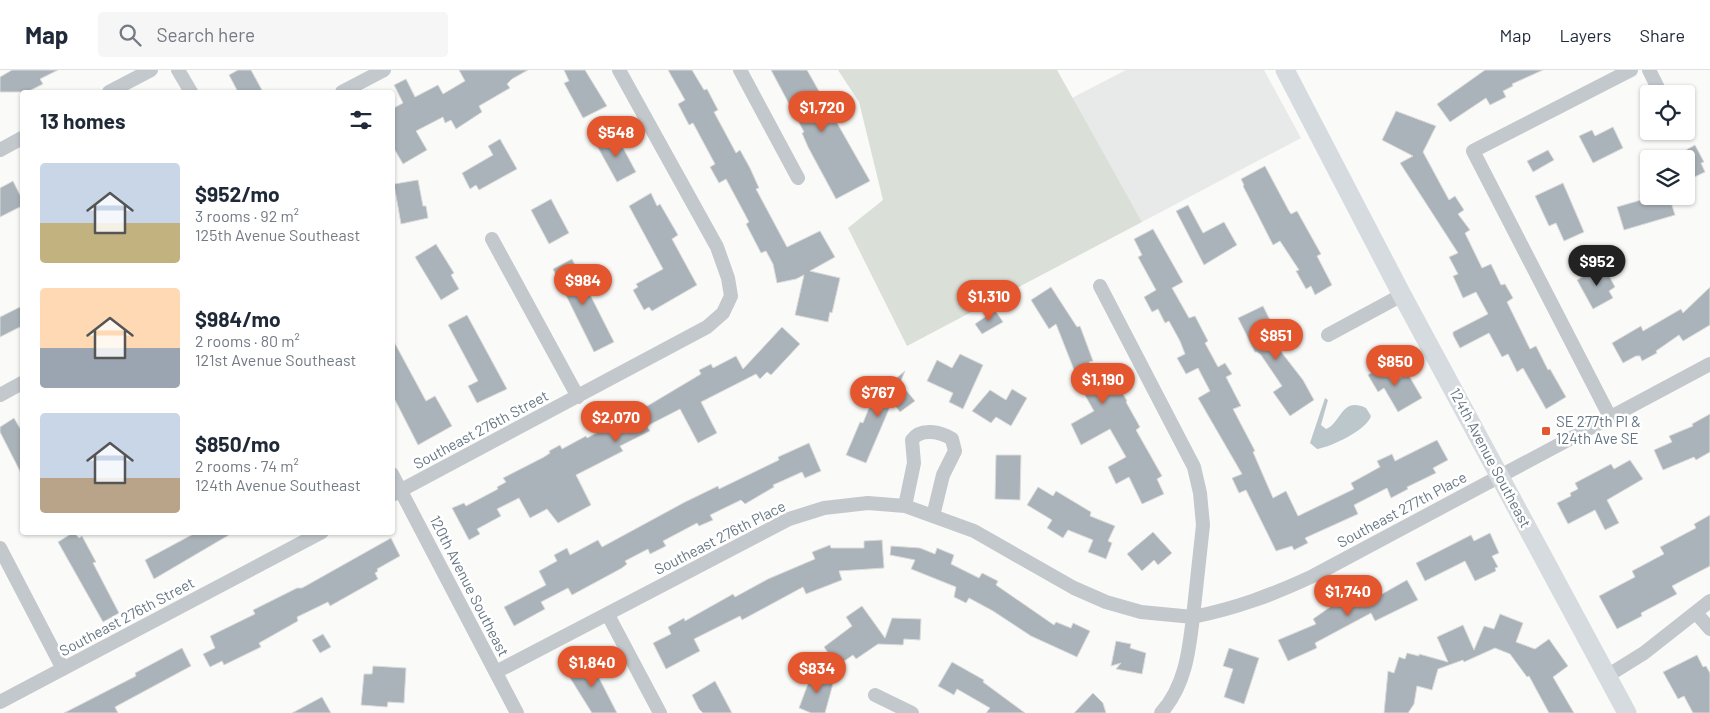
<!DOCTYPE html>
<meta charset="utf-8">
<style>
:root{--surface:#fff;--page:#f6f6f7;--text:#1f2937;--muted:#747a83;--line:#e0e1e3;--accent:#e4572e}
body{margin:0;font-family:Barlow,sans-serif;background:var(--page);color:var(--text);height:100vh;display:flex;flex-direction:column;font-size:19px;white-space:nowrap}
*{box-sizing:border-box;margin:0}
p{font-size:16px;color:var(--muted)}
.icon{flex:none;width:28px;height:28px;fill:none;stroke:currentColor;stroke-width:2;stroke-linecap:round;stroke-linejoin:round}
.map{position:relative;flex:1;overflow:hidden}
.drawer{position:absolute;left:20px;top:20px;width:375px;height:445px;display:flex;flex-direction:column;background:var(--surface);border-radius:5px;box-shadow:0 1px 4px #0004}
.drawer>*{flex:none}
.controls{position:absolute;left:1640px;top:15px;display:grid;gap:10px}
.controls a{display:grid;place-items:center;width:55px;height:55px;border-radius:5px;background:var(--surface);box-shadow:0 1px 4px #0004;font-size:25px}
.price{position:absolute;translate:-50% -42px;padding:0 11px;border-radius:18px;background:var(--accent);color:#fff;font-size:16px;line-height:32px;filter:drop-shadow(0 1px 2px #0008)}
.price::after{content:'';position:absolute;left:50%;top:30px;width:15px;height:11px;margin-left:-8px;background:inherit;clip-path:polygon(0 0,100% 0,50% 100%)}
.price.active{background:#222;color:#fff}
ul{padding:0;list-style:none}
li{display:flex;align-items:center;gap:15px;height:125px;padding:0 20px}
li span{display:grid;place-items:center;flex:none;width:140px;height:100px;border-radius:5px;color:#555}
li>.icon{margin-inline-start:auto}
span .icon{width:60px;height:60px;fill:#fffc;stroke-width:1}
li b{font-size:21px}
h2{display:flex;justify-content:space-between;align-items:center;height:60px;padding:0 20px;font-size:21px}
header{display:flex;align-items:center;gap:30px;box-sizing:border-box;height:70px;padding:0 25px;background:var(--surface);border-bottom:1px solid var(--line)}
header strong{font-size:24px}
nav{display:flex;gap:28px;margin-inline-start:auto;font-size:18px}
.search{width:350px;height:45px;background:var(--page);display:flex;align-items:center;gap:12px;box-sizing:border-box;padding:0 18px;border-radius:5px;color:var(--muted);font-size:19px}
.map>svg:first-child{display:block}
.built{fill:#e8e9e9}
.green{fill:#dadfd7}
.water{fill:#bbc7cb}
.building{fill:#aab3b9;stroke:#dcdcda}
.lines{fill:none;stroke-linecap:round;stroke-linejoin:round}
.street{stroke:#c3c8cc;stroke-width:14}
.secondary{stroke:#d6dbdf;stroke-width:19}
.poi-dot{fill:#e4572e;stroke:#fff;stroke-width:2}
.labels{text-anchor:middle;stroke-width:5;stroke-linejoin:round;paint-order:stroke}
.poi-label{font-size:15px;fill:#657683;stroke:#fff;text-anchor:start}
.street-label{font-size:15px;fill:#657683;stroke:#fff}
</style>
<header>
<strong>Map</strong>
<div class="search"><svg class="icon" aria-label="search" viewBox="0 0 24 24"><circle cx="10" cy="10" r="6"/><path d="M15 15l6 6"/></svg>Search here</div>
<nav><a>Map</a><a>Layers</a><a>Share</a></nav>
</header>
<div class="map">
<svg width="1710" height="643" viewBox="0 0 1710 643">
<rect width="100%" height="100%" fill="#fafaf8"/>
<path class="built" d="M1126,0H1264L1301,68L1142,152L1072,28Z"/>
<path class="green" d="M838,0H1057L1142,152L907,276L848,158L883,130L859,32Z"/>
<path class="water" d="M1325,328L1328,330L1321,355L1326,359C1341,354 1341,326 1366,338L1371,346C1367,360 1331,377 1317,379L1310,373Z"/>
<path class="building" d="M12,0H58L40,9L43,14L27,22H0V7Z
M238,0H251L263,22H238L229,5Z
M459,0H528L512,9L507,14L510,18L479,36L482,42L456,59L451,50L445,53L443,47L416,61L427,80L403,94L392,75V39L403,33L394,15L406,9L415,27L438,15L443,24L465,11Z
M564,0H585L607,36L583,48L564,13L569,11Z
M668,0H692L704,20L707,19L718,40L714,42L736,83L740,80L750,98L759,118L756,119L787,177L820,161L835,187L810,201L840,208L832,243L830,242L828,252L795,245L804,205L796,209L777,213L773,194L766,181L761,183L746,154L749,152L726,109L719,113L710,97L715,94L693,53L689,55L678,34L685,30Z
M771,0H807L870,111L836,129L808,77L802,63L804,62Z
M1485,0H1543L1512,14L1513,16L1503,21L1506,27L1490,35L1486,28L1450,52L1437,34Z
M1396,41L1436,56L1423,82L1449,130L1455,126L1464,140L1458,144L1470,160L1465,163L1482,198L1491,194L1501,215L1505,214L1513,228L1507,232L1530,279L1536,276L1548,300L1550,299L1566,327L1546,339L1523,298L1517,302L1508,284L1502,287L1489,263L1460,278L1453,265V262L1488,244L1476,222L1463,228L1453,206L1458,204L1449,187L1458,183L1400,93L1413,86L1382,70Z
M1613,57L1623,78L1593,93L1579,66L1592,60L1595,66Z
M615,63L636,102L617,112L596,74Z
M500,69L517,99L479,120L476,115L470,119L462,103L493,85L488,76Z
M1695,75L1704,92L1701,93L1705,102L1686,111V80Z
M1548,80L1554,90L1533,102L1527,91Z
M1265,96L1289,141L1291,144L1297,141L1321,184L1317,186L1332,215L1315,225L1311,216L1306,219L1296,201L1299,200L1280,171L1273,175L1243,116L1244,115L1241,109Z
M418,110L423,136H426L428,148L401,154L394,114Z
M13,111L22,129V136L0,147V118Z
M1563,113L1584,162L1564,171L1556,153L1549,156L1535,126Z
M651,123L657,136L660,134L678,165L672,169L697,215L652,241L649,237L644,240L633,220L638,217L636,214L663,199L629,136Z
M1640,126H1669L1675,145L1624,160L1617,137L1641,130Z
M551,129L569,163L549,174L531,140Z
M1188,135L1203,163L1224,152L1237,175L1204,195L1176,141Z
M1153,159L1183,212L1172,218L1189,248L1195,246L1208,271L1205,273L1218,297L1225,293L1232,304L1226,307L1241,336L1233,339L1255,381L1253,382L1273,428L1286,421L1298,446L1354,419L1351,413L1380,397L1377,391L1392,384L1395,391L1437,370L1448,390L1433,398L1436,403L1407,417L1408,419L1391,428L1387,418L1354,435L1358,444L1305,468L1308,473L1294,480L1292,476L1276,481L1246,420L1239,423L1232,408L1242,404L1198,328L1210,321L1198,298L1186,304L1177,288L1185,284L1180,271L1169,251L1165,253L1158,239L1152,242L1144,227L1156,220L1138,187L1142,185L1134,169Z
M436,174L454,203L451,205L459,219L441,230L415,187Z
M572,189L614,272L594,282L553,199Z
M1605,198L1615,217L1609,221L1613,228L1593,239L1577,210L1597,199L1599,201Z
M1051,217L1077,257L1080,256L1093,291L1089,292L1107,322L1118,315L1127,331L1126,332L1140,357L1136,360L1162,406L1157,409L1164,424L1142,434L1129,407L1116,414L1108,397L1126,387L1110,359L1081,375L1071,354L1094,341L1082,320L1056,254L1049,259L1031,230Z
M1710,217V255L1683,271L1679,265L1656,281L1657,283L1642,291L1640,286H1636L1623,293L1612,273L1641,256L1643,261L1681,239L1683,243Z
M22,236V256L0,267V247Z
M1263,236L1276,262L1273,264L1282,283L1303,310L1314,330L1290,346L1273,322L1282,316L1261,285L1257,282H1255L1238,248Z
M995,240L1003,252L982,264L975,254Z
M467,245L507,319L477,333L468,316L478,311L448,255Z
M782,257L800,274L771,305L767,302L760,309L756,304L701,332L717,363L698,373L680,339L647,356L650,361L620,376L623,381L576,405L591,435L558,453L547,439L530,448L519,428L497,439L501,446L477,459L480,464L469,470L452,438L464,433L466,436L498,419L497,417L506,412L503,408L544,387L550,383L549,381L560,375L562,379L586,366L587,368L649,335L701,304L699,300L711,294L713,298L736,286L743,299Z
M392,268L426,331L435,326L452,356L418,375L392,324Z
M960,284L983,295L963,339L949,332L953,323L927,311L937,290L952,298Z
M1388,292L1398,309L1408,304L1422,328L1398,342L1384,318L1378,322L1368,305Z
M905,301L900,313L915,331L900,342L892,332L866,393L846,385L860,352L863,353L871,333L869,330Z
M1012,319L1027,328L1011,356L996,347L991,353L972,341L990,320L1006,330Z
M1710,344V382L1696,390L1694,387L1663,400L1654,380L1672,372L1669,366L1693,356L1692,354Z
M14,348L22,362V405L0,362V357Z
M809,373L821,401L805,408L802,402L773,415L774,417L745,434L741,430L710,445L713,450L699,456L697,453L663,471L666,476L650,484L648,479L625,491L627,494L622,498L572,525L568,518L541,532L545,539L514,556L504,537L546,515L539,501L557,491L554,485L567,478L570,485L598,470L602,477L685,432L718,416L719,419L779,390L778,387Z
M996,385H1021L1020,430L995,429Z
M1630,390L1643,409L1607,430L1619,453L1605,460L1595,440L1568,454L1557,433L1571,426L1570,423L1578,419L1575,413L1611,394L1614,399Z
M1038,417L1053,426L1056,421L1091,442L1090,446L1115,456L1108,471L1112,473L1106,489L1088,482L1093,470L1068,460L1063,468L1047,458L1052,450L1027,435Z
M1710,445V496L1672,516L1677,524L1641,543L1642,546L1617,559L1599,526L1635,507L1632,501L1664,484L1660,477L1696,458L1694,454Z
M74,462L79,468L82,466L96,492L93,493L119,543L103,552L58,472Z
M197,462H234L154,509L145,490Z
M1153,462L1172,483L1158,495L1154,490L1142,501L1127,484Z
M1490,463L1499,483L1492,486L1498,497L1495,498L1496,501L1475,511L1465,491L1425,511L1416,493L1471,465L1474,471Z
M391,468L400,486L377,499L378,501L375,503L378,509L330,536L328,532L297,547L298,551L259,573L261,577L224,595L222,591L210,597L203,584L215,578L210,566L255,544L253,540L297,518H302Z
M882,470L884,498L839,501L842,510L806,524L803,517L742,550L740,546L694,569L700,581L666,599L653,573L671,564L668,557L684,548L685,551L733,524L735,527L768,509L815,489L812,482L830,475L831,478H864V471Z
M891,476L920,478L935,484L937,478L954,485L951,494L979,508L982,503L998,511L996,515L1054,555L1056,552L1071,558L1073,553L1090,561L1077,587L1031,566L993,541L969,528L966,533L954,527L956,517L911,499L915,490L890,485Z
M1407,510L1418,530L1375,551L1371,543L1315,573L1317,578L1288,591L1278,570L1316,554L1313,549L1333,535L1334,537L1378,515L1382,524Z
M862,536L885,568L892,548L921,549L920,570L904,569L903,575L878,574L856,589L853,585L837,596L824,577L852,556L846,547Z
M1500,544L1523,553L1516,572L1535,579L1549,569L1568,596L1553,607L1574,643H1549L1529,606L1527,607L1510,584L1495,578L1464,592L1463,590L1438,599L1432,620L1417,616L1414,634L1408,643H1384L1388,601L1394,603L1399,587L1405,589L1407,583L1419,586V584L1448,592L1437,567L1463,555L1474,580L1484,556L1494,559Z
M323,564L331,577L320,583L312,570Z
M1116,571L1131,574L1130,578L1146,583L1142,604L1116,599L1121,593L1111,596Z
M182,578L191,596L115,637L118,643H64L136,606L135,603Z
M1229,578L1259,588L1244,634L1224,627L1233,599L1223,596Z
M1697,585L1703,597L1706,596L1710,603V643H1693L1684,626L1678,629L1663,602Z
M595,588L602,601L597,604L617,643H592L567,603Z
M952,592L984,610L983,612L1025,643H986L990,638L957,619L954,625L938,616Z
M373,596L406,598L404,633L388,632L387,637L361,635L364,604H372Z
M812,603L834,610L825,643H811L799,638Z
M715,611L732,643H703L699,639L692,625Z
M1093,623L1103,633L1106,643H1074Z
M322,627L331,643H292Z"/>
<g class="lines">
<path class="street" d="M178,0L191,22
M740,0L798,108
M1649,0L1661,24
M109,22L151,0
M342,22L384,0
M0,80L22,68
M492,169L578,327
M1328,265L1402,225
M0,325L22,313
M1610,347L1473,81L1631,0
M392,404L517,643
M392,425L707,257L723,243L731,226L728,208L717,177L619,0
M905,436L914,393L912,370C921,357 941,362 952,369L955,381L943,405L933,446
M0,478L63,599
M1696,543L1710,559
M608,545L660,643
M496,602L789,449L824,438L868,433L905,436L974,461L1074,518L1106,532L1141,542L1193,547L1203,455L1200,423L1194,397L1100,216
M1607,606L1644,583L1710,531
M875,625L912,643
M0,632L322,462
M1161,643C1185,616 1189,582 1193,547C1237,538 1272,525 1313,506L1710,294"/>
<path class="secondary" d="M1285,0L1402,225L1627,643"/>
</g>
<rect class="poi-dot" x="1541" y="356" width="10" height="10" rx="2.5"/>
<g class="labels">
<g class="poi-label">
<text x="1556" y="357">SE 277th Pl &amp;<tspan x="1556" dy="17">124th Ave SE</tspan></text>
</g>
<g class="street-label">
<text transform="translate(481 360) rotate(-28)" y="5">Southeast 276th Street</text>
<text transform="translate(1490 388) rotate(62)" y="5">124th Avenue Southeast</text>
<text transform="translate(1402 440) rotate(-28)" y="5">Southeast 277th Place</text>
<text transform="translate(720 468) rotate(-27)" y="5">Southeast 276th Place</text>
<text transform="translate(469 516) rotate(63)" y="5">120th Avenue Southeast</text>
<text transform="translate(127 547) rotate(-28)" y="5">Southeast 276th Street</text>
</g>
</g>
</svg>
<div class="controls">
<a><svg class="icon" aria-label="locate" viewBox="0 0 24 24"><circle cx="12" cy="12" r="6"/><path d="M12 2v4M12 18v4M2 12h4M18 12h4"/></svg></a>
<a><svg class="icon" aria-label="layers" viewBox="0 0 24 24"><path d="M12 4l9 5-9 5-9-5zM3 14l9 5 9-5"/></svg></a>
</div>
<b class="price" style="left:822px;top:63px">$1,720</b>
<b class="price" style="left:616px;top:88px">$548</b>
<b class="price active" style="left:1597px;top:217px">$952</b>
<b class="price" style="left:583px;top:236px">$984</b>
<b class="price" style="left:989px;top:252px">$1,310</b>
<b class="price" style="left:1276px;top:291px">$851</b>
<b class="price" style="left:1395px;top:317px">$850</b>
<b class="price" style="left:1103px;top:335px">$1,190</b>
<b class="price" style="left:878px;top:348px">$767</b>
<b class="price" style="left:616px;top:373px">$2,070</b>
<b class="price" style="left:1348px;top:547px">$1,740</b>
<b class="price" style="left:592px;top:618px">$1,840</b>
<b class="price" style="left:817px;top:624px">$834</b>
<section class="drawer">
<h2>13 homes<svg class="icon" aria-label="filters" viewBox="0 0 24 24"><path d="M4 7h16M4 17h16"/><circle cx="9" cy="7" r="2"/><circle cx="15" cy="17" r="2"/></svg></h2>
<ul>
<li><span style="background:linear-gradient(#c9d6e8 60%,#c2b280 0)"><svg class="icon" aria-label="home" viewBox="0 0 24 24"><path d="M3 11l9-7 9 7M6 9v11h12V9"/></svg></span><div><b>$952/mo</b><p>3 rooms · 92 m²</p><p>125th Avenue Southeast</p></div></li>
<li><span style="background:linear-gradient(#ffd9b3 60%,#9aa5b1 0)"><svg class="icon" aria-label="home" viewBox="0 0 24 24"><path d="M3 11l9-7 9 7M6 9v11h12V9"/></svg></span><div><b>$984/mo</b><p>2 rooms · 80 m²</p><p>121st Avenue Southeast</p></div></li>
<li><span style="background:linear-gradient(#c9d6e8 65%,#b9a48a 0)"><svg class="icon" aria-label="home" viewBox="0 0 24 24"><path d="M3 11l9-7 9 7M6 9v11h12V9"/></svg></span><div><b>$850/mo</b><p>2 rooms · 74 m²</p><p>124th Avenue Southeast</p></div></li>
</ul>
</section>
</div>
